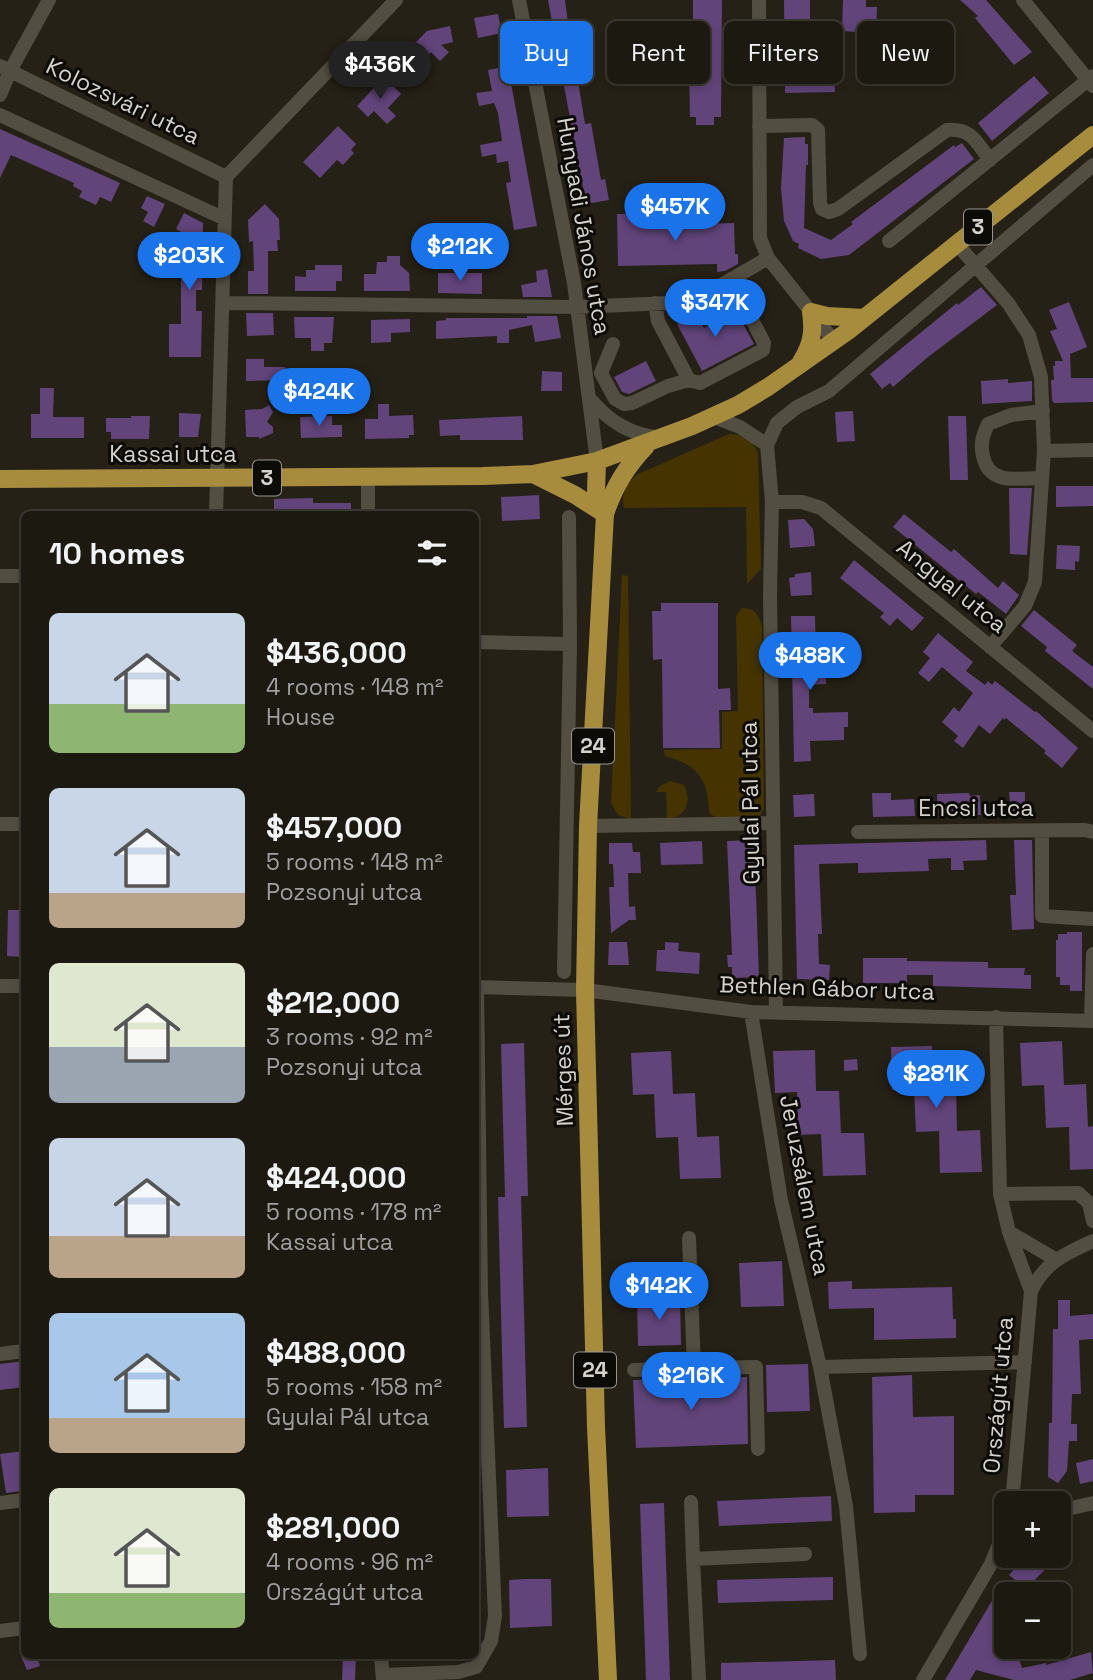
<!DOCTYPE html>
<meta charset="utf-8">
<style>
:root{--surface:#1c1910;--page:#252219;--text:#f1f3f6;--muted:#a0a09f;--line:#3a3830;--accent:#1a73e8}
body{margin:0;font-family:"Space Grotesk",sans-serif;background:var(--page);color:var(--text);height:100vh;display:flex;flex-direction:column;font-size:26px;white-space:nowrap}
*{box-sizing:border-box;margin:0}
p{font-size:23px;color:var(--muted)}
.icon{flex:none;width:38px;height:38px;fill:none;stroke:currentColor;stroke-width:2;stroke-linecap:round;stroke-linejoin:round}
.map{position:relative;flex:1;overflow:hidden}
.details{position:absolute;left:21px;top:511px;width:458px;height:1148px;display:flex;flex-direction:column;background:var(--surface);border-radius:10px;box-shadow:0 4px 10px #0003,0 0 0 2px var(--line)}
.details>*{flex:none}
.top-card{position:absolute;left:500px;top:21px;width:486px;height:63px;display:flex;gap:14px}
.tools{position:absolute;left:994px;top:1491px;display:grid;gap:14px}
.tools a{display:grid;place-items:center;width:77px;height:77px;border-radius:10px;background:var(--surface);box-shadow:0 4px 10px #0003,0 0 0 2px var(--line);font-size:35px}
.price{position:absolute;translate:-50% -60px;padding:0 16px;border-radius:24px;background:var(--accent);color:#fff;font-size:23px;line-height:46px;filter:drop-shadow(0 2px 4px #0008)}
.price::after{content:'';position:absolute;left:50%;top:42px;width:21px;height:16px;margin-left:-10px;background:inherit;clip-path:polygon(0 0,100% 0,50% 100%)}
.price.current{background:#222;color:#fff}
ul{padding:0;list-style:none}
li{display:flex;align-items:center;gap:21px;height:175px;padding:0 28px}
li span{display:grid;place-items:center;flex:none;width:196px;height:140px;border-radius:10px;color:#555}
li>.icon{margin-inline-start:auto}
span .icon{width:84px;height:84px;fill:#fffc;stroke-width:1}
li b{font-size:30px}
h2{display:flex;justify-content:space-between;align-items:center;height:84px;padding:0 28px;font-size:30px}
.chip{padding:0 24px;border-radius:10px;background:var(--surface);box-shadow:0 4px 10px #0003,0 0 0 2px var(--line);font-size:24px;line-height:63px}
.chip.current{background:var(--accent);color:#fff}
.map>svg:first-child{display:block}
.green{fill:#453402}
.building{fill:#61447a}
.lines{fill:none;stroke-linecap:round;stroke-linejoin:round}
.minor{stroke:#534e42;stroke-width:14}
.major{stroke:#a88c3e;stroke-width:18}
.labels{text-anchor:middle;stroke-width:6;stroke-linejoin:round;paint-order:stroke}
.shield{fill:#0d0b06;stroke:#999690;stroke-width:2}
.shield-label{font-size:21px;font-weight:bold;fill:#d5d2cb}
.street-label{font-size:23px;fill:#d5d2cb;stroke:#0d0b06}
</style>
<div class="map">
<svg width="1093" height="1680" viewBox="0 0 1093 1680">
<rect width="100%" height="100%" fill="#262116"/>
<path class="green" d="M729,434C744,434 751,439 758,452L761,569L747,584L746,507L624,508C621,494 626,483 638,474Z
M622,575L628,576L631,819L618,815L611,803Z
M742,608C755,608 759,615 762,627L764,809L760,816C745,821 724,823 710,814C708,805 708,794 705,786C698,767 682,761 665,756L664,750L722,749V712L738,711L736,616Z
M670,781L684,785C692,801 687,817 667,819L666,792H656L660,786Z"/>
<path class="building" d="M548,0H565L568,23L570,22L574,43L572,44L585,124L591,123L601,180L605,179L609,200L586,204Z
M693,0H722L721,117H714V125H696V117H690L689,69H693Z
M784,0H810V69H834L835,92L785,93Z
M843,0H866V7H877L876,33L842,31Z
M960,0H986L1032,52L1014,65L975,18L978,16Z
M498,14L502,33L478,38L474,18Z
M450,26L453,42L441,45L449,52L440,61L431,52L422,61L409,49L427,31Z
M508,66L537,226L514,230L506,183L511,182L508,161L497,163L496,154L482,157L480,145L502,141L498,113L494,103L479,106L476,93L492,91L488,70Z
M1034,76L1049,93L992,141L978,123Z
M384,77L401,94L388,108L396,116L387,124L374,111L368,117L357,106Z
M338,126L356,144L351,150L354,153L343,165L337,160L320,178L303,162Z
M0,129L120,183L111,202L100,197L96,205L79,197L82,191L73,186L74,183L11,155L0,178Z
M805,137V144H808V165H806L804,228L831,240L853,224L851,222L954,145L955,147L962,143L974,159L849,255L821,259L798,248L799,244L793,241L784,221L781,188L784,138Z
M147,196L165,204L154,227L143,221L148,212L141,208Z
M265,204L279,219L280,240H277L278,251H268V294H248V271H254L253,241L249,242L248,220Z
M184,213L203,223L202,290H196V311H202L201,357H169V324H181V232L176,229Z
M617,214H631V219L664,218L665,225L734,223L735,254H738V264L725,271L717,272V264L618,266Z
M387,256H400V265L409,273L410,291H364V274H376L377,262H387Z
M315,265H342V281H336V291H295V276L306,277V270H315Z
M547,269L552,297H523L521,285L537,282L536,271Z
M438,273H482V294L438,293Z
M981,287L997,305L928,357L893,387L890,383L882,389L870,374L957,303L958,305Z
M1069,302L1087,347L1070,354L1071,378H1093V402L1054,403L1052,400L1051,380H1054L1053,366H1055V361H1063L1050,331L1057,329L1049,310Z
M736,311L754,344L702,371L677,324L696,314L704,328Z
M246,313H273L274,335L247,336Z
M527,316H557L561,338L535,342L532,325L509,330V343H497V336L436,339V321L446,320V318H527Z
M294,317H334L332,343H324V351H311V338H295Z
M410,319V332L391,333V342L371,343V320Z
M246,359H264V367H285V380L246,381Z
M646,361L656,381L629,394L622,392L614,377Z
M542,371L562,372V391H541Z
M1008,379V383L1032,381V401L982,404L981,381Z
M40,388H54L53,417H84V438H31V414H40Z
M378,404H389V416L413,415L414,435H409V438L365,439V419H378Z
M269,405L273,412L267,422L273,427V433L259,439V437H246L245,410L262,409Z
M853,411L855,441L837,442L835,412Z
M179,413L201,414L198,437H179Z
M131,416H150L149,439H111V432H106V418H131Z
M332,416V425H342V437L301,438L300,417Z
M522,416L523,440H460V435L440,436L439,420Z
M948,416H966L968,480H950Z
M1056,486H1093V506L1056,507Z
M1009,488H1032L1027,555L1010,554Z
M539,495L540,519L502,521L501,497Z
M313,498V503H351V514H274V499Z
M904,514L951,552L954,549L998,588L1003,581L1019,595L1006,614L978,592L976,594L893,527Z
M804,519L813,529L815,546L790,548L788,520Z
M1057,545L1080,546L1079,562L1075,561V570L1056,569Z
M854,560L924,618L912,631L897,618L890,626L880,617L884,613L840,578Z
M811,572L812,595L791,596L789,578L795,577V574Z
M661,603H718V689L730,688L731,710H719L720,748H663L662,659L653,660L652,611H661Z
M1034,610L1077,645L1072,651L1093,667V689L1045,651L1047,647L1021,626Z
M791,616H815L816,657H825L826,684L809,685V708H813V713L848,712V727H844V740L810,741L811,761L794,762Z
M938,633L973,662L966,671L985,685L988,681L992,685L995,681L1035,712L1036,711L1078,748L1062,768L1044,753L1046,751L1006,718L1004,720L1003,718L990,734L979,725L963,748L954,741L958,736L942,722L954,707L959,712L973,693L942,667L929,682L918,673L930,658L923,652Z
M1009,792H1025V815L1002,816V803L1010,802Z
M872,793H891V800L914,799L915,816L873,817Z
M969,793L970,796L980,795L981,815L938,817L937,794Z
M814,794L815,816L794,817L793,795Z
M754,840L759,977L732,978V967H728L727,955H732L727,841Z
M986,840L987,860L963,861L964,870H951V858L928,859L929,871L858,873V863L819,864L822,934H818L819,964L830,965L829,980L797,979L794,845Z
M1014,840H1032L1034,929L1012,930L1010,895H1016Z
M702,841L703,864L661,865L660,843Z
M609,843H632L633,852H640L641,873H628L629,907L635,906L636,920H629L611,933L609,887H614L613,864H609Z
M8,910H24V957L7,956Z
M1067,932H1082V991H1070V985H1060V977H1056V940H1058V934H1067Z
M609,942H627L629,965H608Z
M665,942L679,943L678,951L700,953L699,974L656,971L657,950H665Z
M863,958H907V961L988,962V968H1025L1024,975H1031V989L933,986V975H907V983H863Z
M1062,1041L1064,1085L1086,1084L1088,1127L1093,1126V1169L1070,1170L1069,1127L1046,1128L1044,1085L1022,1086L1020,1043Z
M524,1043L528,1196H521L527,1427L504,1428L498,1197H505L501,1044Z
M932,1046L933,1089L956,1088L957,1131L980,1130L982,1172L940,1173L939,1131L916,1132L914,1090H892L891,1047Z
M815,1050L816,1091H839L841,1133H864L866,1175L823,1176L821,1134L798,1135L797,1092L775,1093L773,1051Z
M671,1051L673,1094L695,1093L697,1137L719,1136L721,1178L680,1179L678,1137L656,1138L654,1094L633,1095L631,1053Z
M857,1059L858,1070L844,1071V1060Z
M782,1261L784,1306L741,1307L739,1263Z
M852,1281V1289L952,1287L953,1319H956V1338L874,1340V1308L829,1309L828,1282Z
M680,1297L681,1345L638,1346L637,1299Z
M1058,1300H1070V1316L1093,1314V1339L1079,1340L1081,1394H1072L1071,1424H1077V1441H1069L1067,1471L1058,1483L1048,1477L1049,1423H1052L1053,1329H1058Z
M24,1361V1387L0,1390V1364Z
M808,1364L810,1411L767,1412L766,1365Z
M912,1375L913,1417L954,1416V1495H915V1512L874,1513L872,1377Z
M747,1377L748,1444L636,1448L633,1380Z
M24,1451V1486L20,1487L21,1491L6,1493L0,1454Z
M1093,1459V1481L1080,1484L1076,1463Z
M548,1468L549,1516L507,1517L506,1470Z
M831,1496L832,1521L719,1526L717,1501Z
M664,1503L670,1680H646L640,1504Z
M1026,1556H1058L1028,1587H1024L1009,1575Z
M833,1577V1600L718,1603L717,1580Z
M526,1579H551L552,1626L510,1628L509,1580Z
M993,1599L1006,1602V1627L994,1648L1018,1655L1022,1668L1046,1663V1665L1091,1652L1093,1673L1070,1680H1014L976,1670L970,1680H945Z
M21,1656H37L40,1666L27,1670Z
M343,1656H356L355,1680H342Z
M835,1660L836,1680H721V1663Z"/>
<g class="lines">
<path class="minor" d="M519,0L574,283L597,461
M759,0L760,238L768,258L834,341
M1023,0L1093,86
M0,66L226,177
M0,95L10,71L49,0
M0,115L223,218
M759,126L812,125L818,130L820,203L822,209L829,212L838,209L947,130C972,128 976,142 990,160
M889,241L1093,76
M957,244L1008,303L1029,335L1041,377L1044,451L1035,582L1025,606L990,647
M223,303L577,307L692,302L768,258
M655,303L658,321L689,380L700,383L763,350L764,343L731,279
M613,344L601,373L615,399L624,404L632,403L668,386L689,380
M590,399C610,422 629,434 660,438
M714,417L740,427L767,445
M1044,451L1093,450
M1042,478C1018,478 989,486 983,456C980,443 983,435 988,424L1011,415L1043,411
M772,502H802L821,508L1093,731
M216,514L226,177L396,0
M368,514V477
M0,576H24
M476,642L570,644
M0,824H24
M588,826L773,823
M1042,831V916L1093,919
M858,832L1085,830L1093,832
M564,972L570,644L569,517
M0,986H24
M476,987L585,990L751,1012L1093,1021
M751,1012L781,1200L820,1367L846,1506L860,1654
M776,1012L770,593L772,502L767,445L777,423L797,407L829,391L1093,165
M996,1017L1000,1194L1009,1232L1031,1291
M1091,1020L1093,954
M1000,1194L1078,1193L1089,1203L1093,1221
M1009,1232L1055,1259
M689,1238L694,1368L756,1367L758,1449
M0,1354L24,1351
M820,1367L1025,1362
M634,1370L694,1368
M691,1502L693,1559
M0,1503L24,1500
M1012,1503L1031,1291C1046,1261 1065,1254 1093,1241
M1059,1511L1093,1503
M0,1631L24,1628
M381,1656L383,1680
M383,1675L458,1672L476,1667L491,1641L495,1616L481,1292L477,987
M699,1680L693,1559L805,1554
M923,1680L991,1564L1006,1527"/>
<path class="major" d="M801,362C812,344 814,332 811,312L827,316L864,318
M597,461L596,492L605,514L588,826L585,990L596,1427L608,1680
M533,474L575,495L605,514
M0,479L483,476L533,474L597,461L692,426L738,405L768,387L848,331L1093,135
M605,514C614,487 626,467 646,446"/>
</g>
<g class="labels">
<g class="shield">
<rect x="964" y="209.5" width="28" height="35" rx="5"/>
<rect x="253" y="460.5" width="28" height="35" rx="5"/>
<rect x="572" y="728.5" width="42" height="35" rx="5"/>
<rect x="574" y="1352.5" width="42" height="35" rx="5"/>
</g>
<g class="shield-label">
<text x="978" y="234">3</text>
<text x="267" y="485">3</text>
<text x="593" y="753">24</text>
<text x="595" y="1377">24</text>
</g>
<g class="street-label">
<text transform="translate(123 101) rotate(26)" y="8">Kolozsvári utca</text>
<text transform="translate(584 226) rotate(80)" y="8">Hunyadi János utca</text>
<text x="173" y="462">Kassai utca</text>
<text transform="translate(952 586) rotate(39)" y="8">Angyal utca</text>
<text transform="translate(750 803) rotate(-91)" y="8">Gyulai Pál utca</text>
<text x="976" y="816">Encsi utca</text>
<text transform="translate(827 988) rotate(2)" y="8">Bethlen Gábor utca</text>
<text transform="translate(563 1070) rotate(-92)" y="8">Mérges út</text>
<text transform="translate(805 1185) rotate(79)" y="8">Jeruzsálem utca</text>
<text transform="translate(998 1395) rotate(-85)" y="8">Országút utca</text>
</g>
</g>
</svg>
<div class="tools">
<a>+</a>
<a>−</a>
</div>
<b class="price current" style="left:380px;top:101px">$436K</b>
<b class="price" style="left:675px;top:243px">$457K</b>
<b class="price" style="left:460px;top:283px">$212K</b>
<b class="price" style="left:189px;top:292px">$203K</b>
<b class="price" style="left:715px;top:339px">$347K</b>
<b class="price" style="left:319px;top:428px">$424K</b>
<b class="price" style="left:810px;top:692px">$488K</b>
<b class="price" style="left:936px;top:1110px">$281K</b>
<b class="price" style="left:659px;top:1322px">$142K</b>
<b class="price" style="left:691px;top:1412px">$216K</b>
<div class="top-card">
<a class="chip current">Buy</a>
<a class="chip">Rent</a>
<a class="chip">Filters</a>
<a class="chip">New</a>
</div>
<section class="details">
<h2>10 homes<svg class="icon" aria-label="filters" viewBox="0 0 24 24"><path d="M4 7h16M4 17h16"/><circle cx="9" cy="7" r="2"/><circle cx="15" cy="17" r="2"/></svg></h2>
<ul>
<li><span style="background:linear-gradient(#c9d6e8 65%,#8fb573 0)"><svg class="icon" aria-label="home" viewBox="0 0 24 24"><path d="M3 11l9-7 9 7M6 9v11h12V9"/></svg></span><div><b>$436,000</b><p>4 rooms · 148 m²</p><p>House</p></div></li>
<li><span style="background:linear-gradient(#c9d6e8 75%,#b9a48a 0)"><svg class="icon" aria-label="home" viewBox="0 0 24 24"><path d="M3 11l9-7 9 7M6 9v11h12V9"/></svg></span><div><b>$457,000</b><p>5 rooms · 148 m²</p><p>Pozsonyi utca</p></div></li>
<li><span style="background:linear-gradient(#dfe7d0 60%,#9aa5b1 0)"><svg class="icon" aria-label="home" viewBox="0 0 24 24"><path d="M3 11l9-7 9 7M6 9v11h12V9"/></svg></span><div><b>$212,000</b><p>3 rooms · 92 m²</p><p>Pozsonyi utca</p></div></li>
<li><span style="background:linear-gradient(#c9d6e8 70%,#b9a48a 0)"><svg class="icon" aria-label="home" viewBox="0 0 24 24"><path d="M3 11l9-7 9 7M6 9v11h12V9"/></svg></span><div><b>$424,000</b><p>5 rooms · 178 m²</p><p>Kassai utca</p></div></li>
<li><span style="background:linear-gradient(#a9c7e8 75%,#b9a48a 0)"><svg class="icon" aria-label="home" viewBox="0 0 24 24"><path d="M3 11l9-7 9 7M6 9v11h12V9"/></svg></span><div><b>$488,000</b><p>5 rooms · 158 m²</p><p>Gyulai Pál utca</p></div></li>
<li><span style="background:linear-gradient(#dfe7d0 75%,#8fb573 0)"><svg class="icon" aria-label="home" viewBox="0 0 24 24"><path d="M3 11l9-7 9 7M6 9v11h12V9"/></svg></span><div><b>$281,000</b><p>4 rooms · 96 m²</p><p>Országút utca</p></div></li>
</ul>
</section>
</div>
